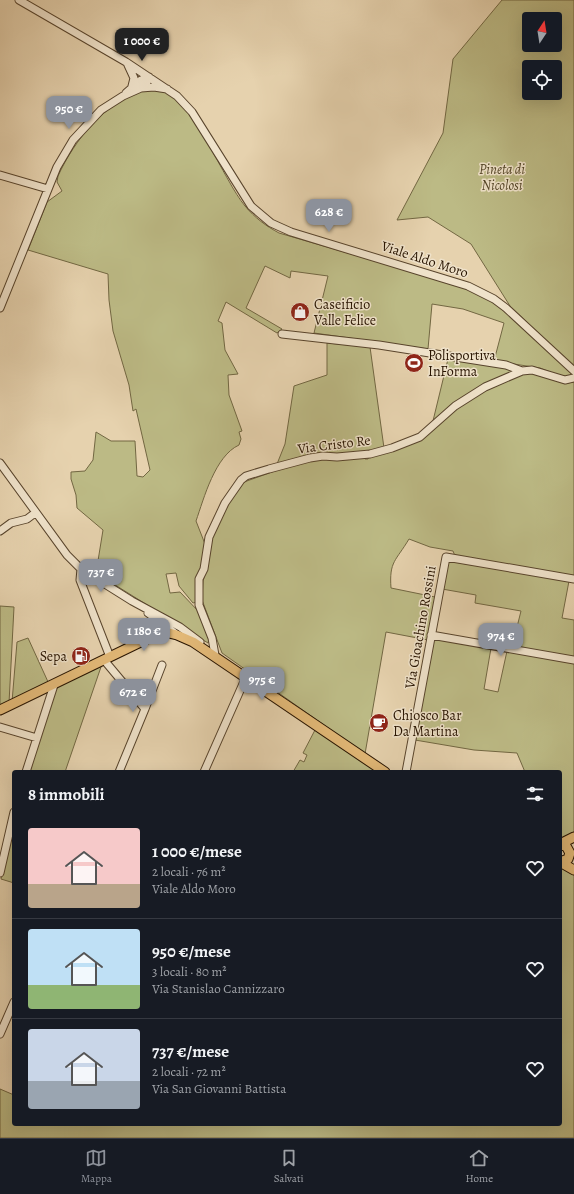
<!DOCTYPE html>
<html lang="it">
<meta charset="utf-8">
<style>
:root{--surface:#171b24;--page:#20242c;--text:#f1f3f6;--muted:#9ea1a6;--line:#363941;--accent:#8c9099}
body{margin:0;font-family:Alegreya,serif;background:var(--page);color:var(--text);height:100vh;display:flex;flex-direction:column;font-size:15px;white-space:nowrap}
*{box-sizing:border-box;margin:0}
p{font-size:13px;color:var(--muted)}
.icon{flex:none;width:22px;height:22px;fill:none;stroke:currentColor;stroke-width:2;stroke-linecap:round;stroke-linejoin:round}
.map{position:relative;flex:1;overflow:hidden}
.drawer{position:absolute;left:12px;top:770px;width:550px;height:356px;display:flex;flex-direction:column;background:var(--surface);border-radius:4px;box-shadow:0 4px 16px #0002}
.drawer>*{flex:none}
.needle{width:26px;rotate:12deg}
.controls{position:absolute;left:522px;top:12px;display:grid;gap:8px}
.controls a{display:grid;place-items:center;width:40px;height:40px;border-radius:4px;background:var(--surface);box-shadow:0 4px 16px #0002;font-size:20px}
.price{position:absolute;translate:-50% -34px;padding:0 9px;border-radius:8px;background:var(--accent);color:#fff;font-size:13px;line-height:26px;filter:drop-shadow(0 1px 2px #0008)}
.price::after{content:'';position:absolute;left:50%;top:24px;width:12px;height:9px;margin-left:-6px;background:inherit;clip-path:polygon(0 0,100% 0,50% 100%)}
.price.current{background:#222;color:#fff}
ul{padding:0;list-style:none}
li{display:flex;align-items:center;gap:12px;height:100px;padding:0 16px}
li+li{border-top:1px solid var(--line)}
li span{display:grid;place-items:center;flex:none;width:112px;height:80px;border-radius:4px;color:#555}
li>.icon{margin-inline-start:auto}
span .icon{width:48px;height:48px;fill:#fffc;stroke-width:1}
li b{font-size:17px}
h2{display:flex;justify-content:space-between;align-items:center;height:48px;padding:0 16px;font-size:17px}
.tabs{display:flex;justify-content:space-around;align-items:center;height:56px;border-top:1px solid var(--line);background:var(--surface);font-size:11px;color:var(--muted)}
.tabs a{display:grid;justify-items:center;gap:2px}
.tabs .current{color:var(--accent)}
.map>svg:first-child{display:block}
.green{fill:#bcba85;stroke:#726742;fill-rule:evenodd}
.lines{fill:none;stroke-linecap:round;stroke-linejoin:round}
.minor-casing{stroke:#58442c;stroke-width:9}
.major-casing{stroke:#281400;stroke-width:11}
.minor{stroke:#efe2ca;stroke-width:7}
.major{stroke:#e3b977;stroke-width:9}
.labels{text-anchor:middle;stroke-width:3;stroke-linejoin:round;paint-order:stroke}
.park-label{font-size:14px;font-style:italic;fill:#544628;stroke:#efe2ca}
.street-label{font-size:14px;fill:#281400;stroke:#efe2ca}
.poi-label{font-size:14px;fill:#281400;stroke:#efe2ca;text-anchor:start}
</style>
<div class="map">
<svg width="574" height="1138" viewBox="0 0 574 1138">
<rect width="100%" height="100%" fill="#e6d2ae"/>
<filter id="stains"><feTurbulence type="fractalNoise" baseFrequency=".005" numOctaves="4"/><feColorMatrix values="0 0 0 0 .2 0 0 0 0 .09 0 0 0 0 .02 0 0 0 .5 -.17"/></filter>
<radialGradient id="worn" r=".72"><stop offset=".6" stop-color="#630" stop-opacity="0"/><stop offset="1" stop-color="#630" stop-opacity=".3"/></radialGradient>
<path class="green" d="M502,0H574V367L510,306L471,244L428,217L397,220L443,133L453,59ZM529,19H555V45H529ZM529,67H555V93H529Z
M145,90C151,90 158,90 164,92C194,102 224,181 245,206C255,218 266,226 279,233L444,281C463,287 481,294 498,306C524,325 547,350 571,373V375L565,378L540,368L494,361L504,323L463,309L432,304L428,349L314,333L328,276L291,271L290,278L265,266L246,308L282,329L277,333L226,302L218,321L222,323L225,350L238,374L228,375L229,395L242,431L239,432L241,439L239,445C215,456 204,498 196,521L205,544L197,602L193,603L179,586L176,573L166,574L170,593L180,592L200,613L209,638L208,643L96,573L103,530L77,508L76,495L71,479V472L85,471L93,460L96,432L111,441H135L137,476L143,477L150,470L136,409L133,411L129,385L113,331L109,300L108,274L28,250L47,202L62,191L57,182L58,176C75,139 105,102 145,90Z
M327,343L370,347L384,448L372,451L337,455L314,453L277,464L285,444L294,386L327,375Z
M448,359L492,365L510,369L512,373L501,378L432,425Z
M525,373L545,375L567,383L574,382V576L455,556L453,551L430,547L409,539C396,561 389,561 391,588L435,597L428,640L386,632L365,754L222,653L202,600L203,581L206,571L211,538L227,505L244,482L286,467L320,459L364,457L365,459H368L369,456L422,438L431,432L456,409L476,395Z
M448,561L569,581L562,618L574,620V658L512,647L521,611L475,603L476,595L442,589Z
M0,606L14,607L9,703L0,708Z
M28,638L49,684L12,702L17,642Z
M432,638L491,648L484,689L498,692L507,651L574,662V832L560,839V772H525L517,753L474,750L415,740Z
M102,664L65,772H29L55,688Z
M315,730L378,772H293L300,760L304,762L307,755L303,753Z
M14,822V883L1,879Z
M560,866L574,872V1138H0V1089L14,1095V1124H560Z"/>
<g class="lines">
<g class="minor-casing">
<path id="minor" d="M19,0L126,62L177,96L192,112L251,206L271,223L291,232L468,286L494,299L506,308L574,371
M128,65L134,78L132,86
M141,88L154,87L167,89
M126,93L141,80L149,77
M0,175L48,189
M0,308L57,167L73,140L101,110L123,96L141,88L146,84L149,77
M282,334L379,345L506,365L522,371
M0,463L67,555L81,569L80,580L110,657
M0,531L11,523L27,519L35,513
M81,569L132,601L180,627L200,642
M148,613L175,633
M431,635L574,660
M215,655L212,638L199,605V579L204,569L209,537L225,503L241,480L246,476L269,469L310,458L323,456L337,457L370,454L392,448L420,437L455,406L485,387L522,371L532,370L565,380L574,378
M104,660L145,709L119,772
M145,709L162,665
M0,727L37,738
M26,772L54,685
M204,772L246,677
M406,772L446,557L574,579
M0,873L14,812
M0,1034L14,1002"/>
</g>
<g class="major-casing">
<path id="major" d="M0,710L153,636L169,633L177,635L193,642L385,772
M560,844L574,837
M560,845L566,846L570,853L568,859L560,862
M560,862L574,870"/>
</g>
<use href="#minor" class="minor"/>
<use href="#major" class="major"/>
</g>
<defs>
<g id="shop-disc" transform="scale(1)"><circle r="9.5" fill="#8f2418" stroke="#efe2ca"/><path d="M-5-2.5h2.3a2.7 3.5 0 0 1 5.4 0H5L5.5 6h-11ZM-1.5-2.5h3a1.5 2.3 0 0 0-3 0Z" fill="#fff"/></g>
<g id="stadium-disc" transform="scale(1)"><circle r="9.5" fill="#8f2418" stroke="#efe2ca"/><path d="M0-5a6.5 5 0 1 0 0 10a6.5 5 0 1 0 0-10ZM-3.5-1.8h7v3.6h-7Z" fill="#fff"/></g>
<g id="fuel-disc" transform="scale(1)"><circle r="9.5" fill="#8f2418" stroke="#efe2ca"/><path d="M-5.5-6h7V0h2V4h1.3V-2.5L3-4.5l.8-.8L6-3V5H2.5V1h-1V6h-7ZM-4.2-4.7v3.2H.2V-4.7Z" fill="#fff"/></g>
<g id="cafe-disc" transform="scale(1)"><circle r="9.5" fill="#8f2418" stroke="#efe2ca"/><path d="M-5.5-4.5H6V0H3Q3 3.5 0 3.5H-2.5Q-5.5 3.5-5.5 0ZM3-3.2v2h1.7v-2ZM-6 4.5H4V6H-6Z" fill="#fff"/></g>
</defs>
<g fill-rule="evenodd">
<use href="#shop-disc" x="300" y="312"/>
<use href="#stadium-disc" x="414" y="363"/>
<use href="#fuel-disc" x="81" y="656"/>
<use href="#cafe-disc" x="379" y="723"/>
</g>
<g class="labels">
<g class="park-label">
<text x="502" y="174">Pineta di<tspan x="502" dy="16">Nicolosi</tspan></text>
</g>
<g class="street-label">
<text transform="translate(425 259) rotate(18)" y="5">Viale Aldo Moro</text>
<text transform="translate(334 444) rotate(-7)" y="5">Via Cristo Re</text>
<text transform="translate(420 627) rotate(-80)" y="5">Via Gioachino Rossini</text>
</g>
<g class="poi-label">
<text x="314" y="309">Caseificio<tspan x="314" dy="16">Valle Felice</tspan></text>
<text x="428" y="360">Polisportiva<tspan x="428" dy="16">InForma</tspan></text>
<text x="67" y="661" text-anchor="end">Sepa</text>
<text x="393" y="720">Chiosco Bar<tspan x="393" dy="16">Da Martina</tspan></text>
</g>
</g>
<rect width="100%" height="100%" filter="url(#stains)"/>
<rect width="100%" height="100%" fill="url(#worn)"/>
</svg>
<div class="controls">
<a><svg class="needle" viewBox="-14 -14 28 28"><path d="M0-13l5 13h-10z" fill="#e53935"/><path d="M0 13l5-13h-10z" fill="#9ea1a6"/></svg></a>
<a><svg class="icon" aria-label="locate" viewBox="0 0 24 24"><circle cx="12" cy="12" r="6"/><path d="M12 2v4M12 18v4M2 12h4M18 12h4"/></svg></a>
</div>
<b class="price current" style="left:142px;top:62px">1 000 €</b>
<b class="price" style="left:69px;top:130px">950 €</b>
<b class="price" style="left:329px;top:233px">628 €</b>
<b class="price" style="left:101px;top:593px">737 €</b>
<b class="price" style="left:144px;top:652px">1 180 €</b>
<b class="price" style="left:501px;top:657px">974 €</b>
<b class="price" style="left:262px;top:701px">975 €</b>
<b class="price" style="left:133px;top:713px">672 €</b>
<section class="drawer">
<h2>8 immobili<svg class="icon" aria-label="filters" viewBox="0 0 24 24"><path d="M4 7h16M4 17h16"/><circle cx="9" cy="7" r="2"/><circle cx="15" cy="17" r="2"/></svg></h2>
<ul>
<li><span style="background:linear-gradient(#f6c9c9 70%,#b9a48a 0)"><svg class="icon" aria-label="home" viewBox="0 0 24 24"><path d="M3 11l9-7 9 7M6 9v11h12V9"/></svg></span><div><b>1 000 €/mese</b><p>2 locali · 76 m²</p><p>Viale Aldo Moro</p></div><svg class="icon" aria-label="heart" viewBox="0 0 24 24"><path d="M12 20l-8-8c-3-5 5-10 8-4 3-6 11-1 8 4z"/></svg></li>
<li><span style="background:linear-gradient(#bfe0f5 70%,#8fb573 0)"><svg class="icon" aria-label="home" viewBox="0 0 24 24"><path d="M3 11l9-7 9 7M6 9v11h12V9"/></svg></span><div><b>950 €/mese</b><p>3 locali · 80 m²</p><p>Via Stanislao Cannizzaro</p></div><svg class="icon" aria-label="heart" viewBox="0 0 24 24"><path d="M12 20l-8-8c-3-5 5-10 8-4 3-6 11-1 8 4z"/></svg></li>
<li><span style="background:linear-gradient(#c9d6e8 65%,#9aa5b1 0)"><svg class="icon" aria-label="home" viewBox="0 0 24 24"><path d="M3 11l9-7 9 7M6 9v11h12V9"/></svg></span><div><b>737 €/mese</b><p>2 locali · 72 m²</p><p>Via San Giovanni Battista</p></div><svg class="icon" aria-label="heart" viewBox="0 0 24 24"><path d="M12 20l-8-8c-3-5 5-10 8-4 3-6 11-1 8 4z"/></svg></li>
</ul>
</section>
</div>
<nav class="tabs">
<a class="current"><svg class="icon" aria-label="map" viewBox="0 0 24 24"><path d="M3 6l6-2 6 2 6-2v14l-6 2-6-2-6 2zM9 4v14M15 6v14"/></svg>Mappa</a>
<a><svg class="icon" aria-label="saved" viewBox="0 0 24 24"><path d="M7 4h10v16l-5-4-5 4z"/></svg>Salvati</a>
<a><svg class="icon" aria-label="home" viewBox="0 0 24 24"><path d="M3 11l9-7 9 7M6 9v11h12V9"/></svg>Home</a>
</nav>
